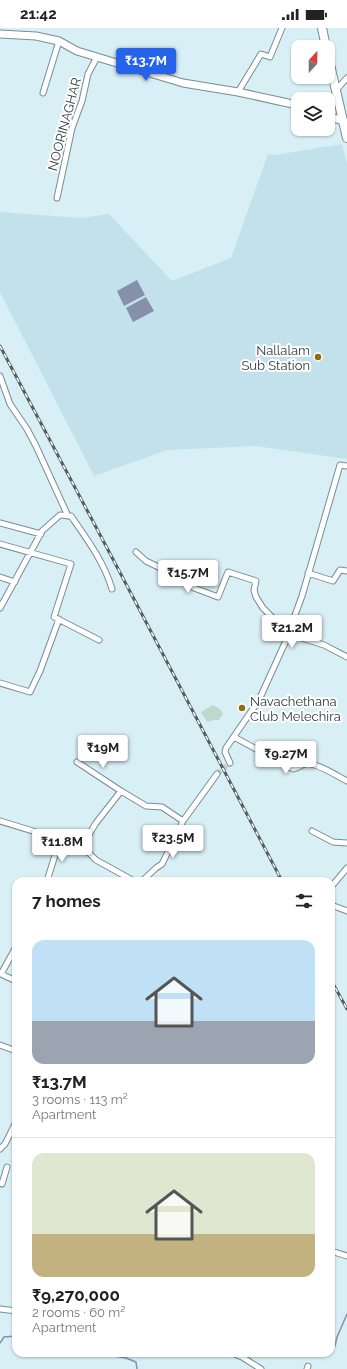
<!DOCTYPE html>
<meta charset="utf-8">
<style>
:root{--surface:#fff;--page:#f6f6f6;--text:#222;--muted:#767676;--line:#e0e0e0;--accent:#2563eb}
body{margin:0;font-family:Raleway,sans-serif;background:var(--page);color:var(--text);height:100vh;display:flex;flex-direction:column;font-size:15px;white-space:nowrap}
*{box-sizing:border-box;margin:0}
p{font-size:13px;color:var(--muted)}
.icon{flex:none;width:22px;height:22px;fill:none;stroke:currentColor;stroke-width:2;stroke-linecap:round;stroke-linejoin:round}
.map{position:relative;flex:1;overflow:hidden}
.side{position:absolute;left:12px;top:849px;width:323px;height:480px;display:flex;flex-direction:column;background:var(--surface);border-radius:12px;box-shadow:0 1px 3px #0004}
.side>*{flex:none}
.needle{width:26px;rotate:21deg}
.buttons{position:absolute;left:291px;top:12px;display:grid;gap:8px}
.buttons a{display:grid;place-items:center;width:44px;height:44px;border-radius:8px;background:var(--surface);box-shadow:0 1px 3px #0004;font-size:20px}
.price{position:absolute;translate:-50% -34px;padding:0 9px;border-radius:4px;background:#fff;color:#222;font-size:13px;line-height:26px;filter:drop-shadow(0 1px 2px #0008)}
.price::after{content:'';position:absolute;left:50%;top:24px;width:12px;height:9px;margin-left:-6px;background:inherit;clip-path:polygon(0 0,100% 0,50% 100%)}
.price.on{background:var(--accent);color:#fff}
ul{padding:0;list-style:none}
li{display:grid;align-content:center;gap:8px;height:212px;padding:0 20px}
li+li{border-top:1px solid var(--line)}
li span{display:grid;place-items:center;height:124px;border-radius:12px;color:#555}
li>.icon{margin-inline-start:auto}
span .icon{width:72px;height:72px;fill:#fffc;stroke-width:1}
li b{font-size:17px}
h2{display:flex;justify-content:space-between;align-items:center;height:48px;padding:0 20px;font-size:17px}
.status{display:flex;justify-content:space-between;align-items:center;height:28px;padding:0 20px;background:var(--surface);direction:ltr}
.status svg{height:11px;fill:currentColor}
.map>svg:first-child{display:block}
.built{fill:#c3e1ea}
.green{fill:#bfd8cc}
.water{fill:#8690aa}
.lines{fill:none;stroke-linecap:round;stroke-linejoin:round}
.stream{stroke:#8690aa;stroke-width:1.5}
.minor-tunnel{stroke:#b7cbd1;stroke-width:5;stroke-dasharray:5 2.5;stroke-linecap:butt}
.minor-casing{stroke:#798d93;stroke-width:7}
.tertiary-casing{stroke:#798d93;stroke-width:9}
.primary-casing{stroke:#798d93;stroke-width:10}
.minor{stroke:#fff;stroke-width:5}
.tertiary{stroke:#fff;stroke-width:7}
.primary{stroke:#fff;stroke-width:8}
.rail-casing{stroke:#535e61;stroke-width:3}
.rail{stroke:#fff;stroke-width:1.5;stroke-dasharray:4.5;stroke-linecap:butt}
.poi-dot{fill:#8d6e11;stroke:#fff;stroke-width:1.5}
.labels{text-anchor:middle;stroke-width:4;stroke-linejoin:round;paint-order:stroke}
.street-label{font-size:13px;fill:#343d3f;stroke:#fff}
.poi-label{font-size:13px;fill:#343d3f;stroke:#fff;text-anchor:end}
</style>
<div class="status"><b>21:42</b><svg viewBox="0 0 49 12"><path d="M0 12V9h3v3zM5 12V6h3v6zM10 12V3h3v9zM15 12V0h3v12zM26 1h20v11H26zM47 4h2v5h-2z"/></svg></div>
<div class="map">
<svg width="347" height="1341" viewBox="0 0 347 1341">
<rect width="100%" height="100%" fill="#d8eff5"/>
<path class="built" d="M342,116L347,136V431L256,418L167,422L94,448L0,264V184L81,190L109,186L172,253L231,230L268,126L275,127Z"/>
<path class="green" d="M213,677L220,681L223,686L219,692H214L207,694L201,684Z"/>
<path class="water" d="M137,252L145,267L124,278L117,263Z
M146,269L154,283L133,294L126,280Z"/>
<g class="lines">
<path class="stream" d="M0,1315L4,1309L16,1308
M335,1318L337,1309L347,1286
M97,1325L126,1330L136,1334L137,1341"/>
<path class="minor-tunnel" d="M217,746L230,735"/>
<g class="minor-casing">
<path id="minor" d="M336,62L347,50
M238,64L261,26L270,29L282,0
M43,65L59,13
M57,170L72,100L82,73L88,46L97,29
M0,348L10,376L27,401L36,418L68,488
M0,495L41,506
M0,516L71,536L54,589L99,612
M136,524L146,533L181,550L194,560L218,569L228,544L256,553L254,562L256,569L263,580L273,590L291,598L289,606L259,672L226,720L225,724L230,735
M308,545L333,553L340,542L347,543
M0,549L15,554
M0,580L42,503L60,487L71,488C87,511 104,534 112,561
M291,598L302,568L340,437L347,438
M289,606L324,617L347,629
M0,655L30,664L40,643L59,591
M234,709L293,741C300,740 300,737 305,736C314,733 339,749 347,753
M77,734L121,763
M0,793L82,818L96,832L134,853
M312,803L333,814L347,815
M82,818L96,795L121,763L146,778L162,779L183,793L217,746
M47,853L60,811
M142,853L156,840L162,836L183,793
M331,859L347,840
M331,877L347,883
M16,919L1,946L16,953
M0,1017L16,1023
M0,1121L5,1116L16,1094
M0,1155L2,1156L7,1139
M331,1223L347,1228
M0,1281L16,1283
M232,1325L242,1329L261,1341
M307,1341L308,1338"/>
</g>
<g class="tertiary-casing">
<path id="tertiary" d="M0,6L36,8L59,13L77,23L183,55L238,64L288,75L298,78
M328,88L343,93"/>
</g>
<g class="primary-casing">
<path id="primary" d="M322,0L326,19
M328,28L347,110"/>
</g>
<use href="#minor" class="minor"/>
<use href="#tertiary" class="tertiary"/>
<use href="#primary" class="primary"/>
<g class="rail-casing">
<path id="rail" d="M0,318L115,535L282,853
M331,952L347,981"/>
</g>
<use href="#rail" class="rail"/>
</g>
<g class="poi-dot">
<circle cx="318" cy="329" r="4"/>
<circle cx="242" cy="680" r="4"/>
</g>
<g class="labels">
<g class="street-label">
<text transform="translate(64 96) rotate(-75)" y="5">NOORINAGHAR</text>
</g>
<g class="poi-label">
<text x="310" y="327">Nallalam<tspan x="310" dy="15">Sub Station</tspan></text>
<text x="250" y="678" text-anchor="start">Navachethana<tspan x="250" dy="15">Club Melechira</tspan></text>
</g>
</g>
</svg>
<div class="buttons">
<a><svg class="needle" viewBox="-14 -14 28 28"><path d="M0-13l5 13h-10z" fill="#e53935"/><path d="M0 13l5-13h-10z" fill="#767676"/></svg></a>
<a><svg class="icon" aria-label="layers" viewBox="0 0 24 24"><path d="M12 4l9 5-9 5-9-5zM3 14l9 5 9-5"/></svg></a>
</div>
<b class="price on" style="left:146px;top:54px">₹13.7M</b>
<b class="price" style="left:188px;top:566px">₹15.7M</b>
<b class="price" style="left:292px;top:621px">₹21.2M</b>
<b class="price" style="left:103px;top:741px">₹19M</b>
<b class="price" style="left:286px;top:747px">₹9.27M</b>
<b class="price" style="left:173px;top:831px">₹23.5M</b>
<b class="price" style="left:62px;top:835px">₹11.8M</b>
<section class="side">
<h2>7 homes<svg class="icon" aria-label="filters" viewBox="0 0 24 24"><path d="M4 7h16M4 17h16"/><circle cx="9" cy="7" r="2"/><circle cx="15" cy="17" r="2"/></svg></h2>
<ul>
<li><span style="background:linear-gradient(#bfe0f5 65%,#9aa5b1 0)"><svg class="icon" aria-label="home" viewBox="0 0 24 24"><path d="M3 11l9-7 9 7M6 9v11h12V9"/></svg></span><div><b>₹13.7M</b><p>3 rooms · 113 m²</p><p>Apartment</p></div></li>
<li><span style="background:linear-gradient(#dfe7d0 65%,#c2b280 0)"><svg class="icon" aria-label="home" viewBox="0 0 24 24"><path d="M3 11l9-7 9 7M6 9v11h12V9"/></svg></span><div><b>₹9,270,000</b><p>2 rooms · 60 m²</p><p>Apartment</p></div></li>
</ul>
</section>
</div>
